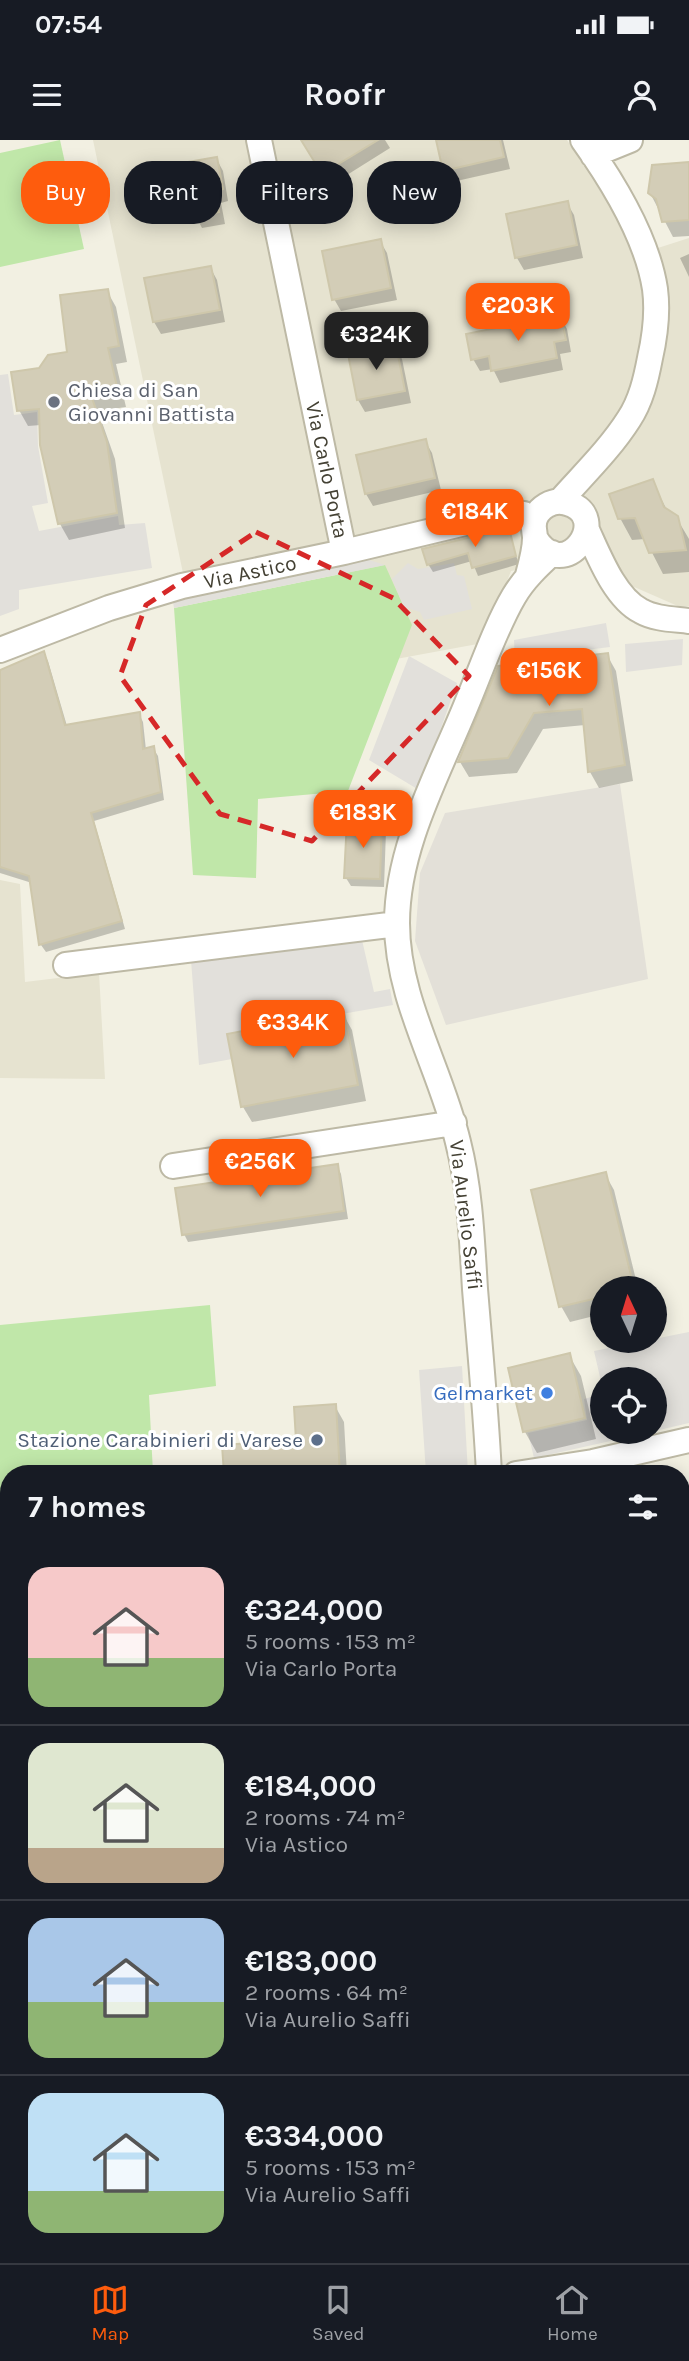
<!DOCTYPE html>
<meta charset="utf-8">
<style>
:root{--surface:#171b24;--page:#20242c;--text:#f1f3f6;--muted:#9ea1a6;--line:#363941;--accent:#fe5c0d}
body{margin:0;font-family:Karla,sans-serif;background:var(--page);color:var(--text);height:100vh;display:flex;flex-direction:column;font-size:26px;white-space:nowrap}
*{box-sizing:border-box;margin:0}
p{font-size:23px;color:var(--muted)}
.icon{flex:none;width:38px;height:38px;fill:none;stroke:currentColor;stroke-width:2;stroke-linecap:round;stroke-linejoin:round}
.map{position:relative;flex:1;overflow:hidden}
.drawer{position:absolute;left:0px;top:1325px;width:690px;height:800px;display:flex;flex-direction:column;background:var(--surface);border-radius:28px 28px 0 0;box-shadow:0 4px 18px #0003}
.drawer>*{flex:none}
.top-card{position:absolute;left:21px;top:21px;width:648px;height:63px;display:flex;gap:14px}
.needle{width:46px;rotate:356deg}
.fabs{position:absolute;left:590px;top:1136px;display:grid;gap:14px}
.fabs a{display:grid;place-items:center;width:77px;height:77px;border-radius:50%;background:var(--surface);box-shadow:0 4px 18px #0003;font-size:35px}
.price{position:absolute;translate:-50% -60px;padding:0 16px;border-radius:14px;background:var(--accent);color:#fff;font-size:23px;line-height:46px;filter:drop-shadow(0 2px 4px #0008)}
.price::after{content:'';position:absolute;left:50%;top:42px;width:21px;height:16px;margin-left:-10px;background:inherit;clip-path:polygon(0 0,100% 0,50% 100%)}
.price.selected{background:#222;color:#fff}
ul{padding:0;list-style:none}
li{display:flex;align-items:center;gap:21px;height:175px;padding:0 28px}
li+li{border-top:2px solid var(--line)}
li span{display:grid;place-items:center;flex:none;width:196px;height:140px;border-radius:21px;color:#555}
li>.icon{margin-inline-start:auto}
span .icon{width:84px;height:84px;fill:#fffc;stroke-width:1}
li b{font-size:30px}
h2{display:flex;justify-content:space-between;align-items:center;height:84px;padding:0 28px;font-size:30px}
.pill{padding:0 24px;border-radius:28px;background:var(--surface);box-shadow:0 4px 18px #0003;font-size:24px;line-height:63px}
.pill.selected{background:var(--accent);color:#fff}
.status{display:flex;justify-content:space-between;align-items:center;height:49px;padding:0 35px;background:var(--surface);direction:ltr}
.status svg{height:19px;fill:currentColor}
header{display:flex;justify-content:space-between;align-items:center;height:91px;padding:0 28px;background:var(--surface);font-size:32px;font-weight:700}
.tabs{display:flex;justify-content:space-around;align-items:center;height:98px;border-top:2px solid var(--line);background:var(--surface);font-size:19px;color:var(--muted)}
.tabs a{display:grid;justify-items:center;gap:4px}
.tabs .selected{color:var(--accent)}
.map>svg:first-child{display:block}
.residential{fill:#e6e3d0}
.industrial{fill:#e3e0d8}
.green{fill:#c0e7a9}
.parking{fill:#e2e0db}
.shadow{fill:#0003}
.building{fill:#d3cdb7;stroke:#cec7ab;stroke-width:2}
.lines{fill:none;stroke-linecap:round;stroke-linejoin:round}
.minor-casing{stroke:#bdb9a5;stroke-width:28}
.tertiary-casing{stroke:#bdb9a5;stroke-width:33}
.secondary-casing{stroke:#d3cd91;stroke-width:37}
.minor{stroke:#fff;stroke-width:24}
.tertiary{stroke:#fff;stroke-width:30}
.secondary{stroke:#fffbbf;stroke-width:33}
.marked{fill:none;stroke:#d62828;stroke-width:5;stroke-dasharray:14 9;stroke-linejoin:round}
.worship-dot{fill:#6b7280;stroke:#fff;stroke-width:2.5}
.shop-dot{fill:#3f7fe0;stroke:#fff;stroke-width:2.5}
.service-dot{fill:#5c6f8a;stroke:#fff;stroke-width:2.5}
.labels{text-anchor:middle;stroke-width:6;stroke-linejoin:round;paint-order:stroke}
.worship-label{font-size:21px;fill:#5b616d;stroke:#fff;text-anchor:start}
.street-label{font-size:21px;fill:#434033;stroke:#fff}
.shop-label{font-size:21px;fill:#366cbe;stroke:#fff;text-anchor:end}
.service-label{font-size:21px;fill:#4e5e75;stroke:#fff;text-anchor:end}
</style>
<div class="status"><b>07:54</b><svg viewBox="0 0 49 12"><path d="M0 12V9h3v3zM5 12V6h3v6zM10 12V3h3v9zM15 12V0h3v12zM26 1h20v11H26zM47 4h2v5h-2z"/></svg></div>
<header><svg class="icon" aria-label="menu" viewBox="0 0 24 24"><path d="M4 6h16M4 12h16M4 18h16"/></svg>Roofr<svg class="icon" aria-label="person" viewBox="0 0 24 24"><circle cx="12" cy="8" r="4"/><path d="M4 21q1-7 8-7t8 7"/></svg></header>
<div class="map">
<svg width="689" height="2123" viewBox="0 0 689 2123">
<rect width="100%" height="100%" fill="#f2f0e2"/>
<path class="residential" d="M93,0H567L615,74L633,116L689,98V466L680,467L632,446L608,413L511,431L483,503L369,524L344,403L184,438Z
M0,740L20,744L25,842L99,833L105,939L0,938Z"/>
<path class="industrial" d="M620,644L648,839L446,885L415,801L420,733L445,673Z"/>
<path class="green" d="M60,0L84,109L0,127V13Z
M385,425L412,485L348,651L258,659L256,738L193,735L174,468Z
M210,1165L216,1246L149,1255L153,1333L9,1334V1664L0,1661V1185Z
M0,1699L9,1701V2116L681,2115L684,2123H0Z"/>
<path class="parking" d="M8,234L14,275L37,272L38,306L48,363L32,366L39,391L118,376L119,385L145,383L152,428L19,450V469L0,476V235Z
M344,412L385,425L174,468L171,450Z
M408,423L418,429L454,423L457,435L464,436L472,469L424,480L420,472L404,467L392,439Z
M606,483L610,507L515,519L514,500Z
M683,499L682,525L626,532L625,504Z
M409,516L457,543L419,650L369,620Z
M362,800L374,852L390,849L393,865L228,894L232,919L199,925L191,820Z
M689,1192V1283L655,1291L654,1239H602V1246L594,1211Z
M462,1226L468,1333H426L419,1230Z
M602,1254V1292H651L534,1318L528,1293L587,1280L584,1259Z
M689,1594V1825L681,1817V1596Z
M689,1928V2023L681,2002V1936Z"/>
<path class="shadow" d="M302,0H385L390,8L331,45Z
M438,0H503L510,29L452,42L445,30Z
M216,18L223,31L228,61L221,63L225,84L202,88L195,74L167,79L160,67L186,34Z
M689,24V96L673,97L650,53Z
M567,63L574,75L583,118L524,130L517,118L508,75Z
M380,101L387,113L397,160L341,171L334,159Z
M689,114V137L680,118Z
M210,127L217,140L225,182L161,194L154,182L147,139Z
M107,151L116,167L127,222L116,224L126,267L98,271L115,319L125,388L69,400L60,384L42,305L41,285L28,286L19,270L41,230L69,214Z
M560,177L567,189L571,212L560,214L563,230L500,243L493,229L480,231L473,219Z
M395,207L402,219L411,263L365,272L358,260Z
M425,301L432,313L441,350L373,366L366,354Z
M652,341L668,372L676,377L689,399V432L663,434L645,399L632,400L620,378Z
M507,390L519,424L478,436L472,421L433,432L428,424Z
M44,513L48,521L67,586L139,574L143,582L146,610L153,608L158,616L164,660L94,681L125,789L46,812L41,805L32,743L0,733V532Z
M607,515L616,531L633,641L599,648L590,632L585,585L543,589L517,633L469,637L460,622Z
M381,683L386,691L384,747L351,746L346,738Z
M343,874L352,890L366,961L252,982L243,967Z
M337,1026L341,1034L348,1079L188,1102L184,1094Z
M605,1034L614,1050L638,1148H602V1174L570,1182L561,1166Z
M569,1215L581,1236L596,1299L537,1313L525,1292Z
M335,1266L344,1282L347,1334H226L298,1301Z
M689,1466V1570L681,1572V1468Z
M302,2116H419L416,2123H299Z"/>
<path class="building" d="M301,0H378L322,34Z
M436,0H500L504,17L443,31Z
M217,17L223,49L215,51L219,72L193,77L191,61L158,68L153,39L184,33L182,23Z
M689,22V80L662,82L656,59L648,53L652,25Z
M568,61L577,105L515,118L506,74Z
M381,99L391,148L332,160L322,111Z
M211,126L220,170L153,182L144,138Z
M108,149L119,206L108,208L118,251L91,255L107,302L117,373L58,384L40,305L39,269L17,271L11,232L39,228L48,215L67,212L60,155Z
M561,175L566,200L554,202L557,218L491,231L489,216L471,220L466,194Z
M396,205L405,251L357,260L348,214Z
M426,299L435,338L365,354L356,315Z
M653,339L664,367L678,376L686,410L649,413L635,378L618,379L609,354Z
M509,388L516,416L472,428L468,413L427,425L422,409Z
M44,511L65,585L140,572L143,609L154,606L161,652L91,673L122,781L39,805L29,736L0,727V530Z
M608,513L625,625L588,632L582,569L534,573L508,618L458,622L498,526Z
M347,680L382,681L380,739L344,738Z
M344,872L358,945L241,967L227,894Z
M338,1024L344,1071L182,1095L175,1048Z
M606,1032L634,1148H602V1157L559,1167L531,1050Z
M570,1213L585,1278L523,1292L508,1228Z
M336,1264L340,1334H224L222,1305L296,1300L294,1267Z"/>
<g class="lines">
<g class="minor-casing">
<path id="minor" d="M259,0L344,412
M593,15L630,0
M560,361C583,335 610,309 629,279C641,261 646,239 650,218C655,196 658,172 655,149C647,97 613,42 583,0
M587,390C599,416 615,458 641,471C655,479 673,479 689,481
M528,435C531,424 535,410 535,398C535,393 533,388 534,382C537,368 553,358 567,363C614,376 565,447 535,398
M0,510L109,468L182,446L344,412L507,373L524,374L534,384
M66,825L397,784
M173,1026L454,983
M489,1334C486,1272 480,1210 475,1149C472,1100 470,1049 458,1002C441,929 397,860 397,783C397,708 437,636 465,568C480,533 495,488 514,456C524,439 538,426 552,413
M516,1334L593,1322L689,1300"/>
</g>
<g class="tertiary-casing">
<path id="tertiary" d="M681,2077L689,2102"/>
</g>
<g class="secondary-casing">
<path id="secondary" d="M0,1676L9,1679
M681,1867L689,1871
M681,1904H689"/>
</g>
<use href="#minor" class="minor"/>
<use href="#tertiary" class="tertiary"/>
<use href="#secondary" class="secondary"/>
</g>
<path class="marked" d="M256,392L393,458L469,536L312,701L220,674L120,536L146,465Z"/>
<circle class="worship-dot" cx="54" cy="262" r="7"/>
<circle class="shop-dot" cx="547" cy="1253" r="7"/>
<circle class="service-dot" cx="317" cy="1300" r="7"/>
<g class="labels">
<g class="worship-label">
<text x="68" y="257">Chiesa di San<tspan x="68" dy="24">Giovanni Battista</tspan></text>
</g>
<g class="street-label">
<text transform="translate(327 330) rotate(78)" y="7">Via Carlo Porta</text>
<text transform="translate(250 432) rotate(-12)" y="7">Via Astico</text>
<text transform="translate(466 1075) rotate(83)" y="7">Via Aurelio Saffi</text>
</g>
<g class="shop-label">
<text x="533" y="1260">Gelmarket</text>
</g>
<g class="service-label">
<text x="303" y="1307">Stazione Carabinieri di Varese</text>
</g>
</g>
</svg>
<div class="fabs">
<a><svg class="needle" viewBox="-14 -14 28 28"><path d="M0-13l5 13h-10z" fill="#e53935"/><path d="M0 13l5-13h-10z" fill="#9ea1a6"/></svg></a>
<a><svg class="icon" aria-label="locate" viewBox="0 0 24 24"><circle cx="12" cy="12" r="6"/><path d="M12 2v4M12 18v4M2 12h4M18 12h4"/></svg></a>
</div>
<b class="price" style="left:518px;top:203px">€203K</b>
<b class="price selected" style="left:376px;top:232px">€324K</b>
<b class="price" style="left:475px;top:409px">€184K</b>
<b class="price" style="left:549px;top:568px">€156K</b>
<b class="price" style="left:363px;top:710px">€183K</b>
<b class="price" style="left:293px;top:920px">€334K</b>
<b class="price" style="left:260px;top:1059px">€256K</b>
<div class="top-card">
<a class="pill selected">Buy</a>
<a class="pill">Rent</a>
<a class="pill">Filters</a>
<a class="pill">New</a>
</div>
<section class="drawer">
<h2>7 homes<svg class="icon" aria-label="filters" viewBox="0 0 24 24"><path d="M4 7h16M4 17h16"/><circle cx="9" cy="7" r="2"/><circle cx="15" cy="17" r="2"/></svg></h2>
<ul>
<li><span style="background:linear-gradient(#f6c9c9 65%,#8fb573 0)"><svg class="icon" aria-label="home" viewBox="0 0 24 24"><path d="M3 11l9-7 9 7M6 9v11h12V9"/></svg></span><div><b>€324,000</b><p>5 rooms · 153 m²</p><p>Via Carlo Porta</p></div></li>
<li><span style="background:linear-gradient(#dfe7d0 75%,#b9a48a 0)"><svg class="icon" aria-label="home" viewBox="0 0 24 24"><path d="M3 11l9-7 9 7M6 9v11h12V9"/></svg></span><div><b>€184,000</b><p>2 rooms · 74 m²</p><p>Via Astico</p></div></li>
<li><span style="background:linear-gradient(#a9c7e8 60%,#8fb573 0)"><svg class="icon" aria-label="home" viewBox="0 0 24 24"><path d="M3 11l9-7 9 7M6 9v11h12V9"/></svg></span><div><b>€183,000</b><p>2 rooms · 64 m²</p><p>Via Aurelio Saffi</p></div></li>
<li><span style="background:linear-gradient(#bfe0f5 70%,#8fb573 0)"><svg class="icon" aria-label="home" viewBox="0 0 24 24"><path d="M3 11l9-7 9 7M6 9v11h12V9"/></svg></span><div><b>€334,000</b><p>5 rooms · 153 m²</p><p>Via Aurelio Saffi</p></div></li>
</ul>
</section>
</div>
<nav class="tabs">
<a class="selected"><svg class="icon" aria-label="map" viewBox="0 0 24 24"><path d="M3 6l6-2 6 2 6-2v14l-6 2-6-2-6 2zM9 4v14M15 6v14"/></svg>Map</a>
<a><svg class="icon" aria-label="saved" viewBox="0 0 24 24"><path d="M7 4h10v16l-5-4-5 4z"/></svg>Saved</a>
<a><svg class="icon" aria-label="home" viewBox="0 0 24 24"><path d="M3 11l9-7 9 7M6 9v11h12V9"/></svg>Home</a>
</nav>
